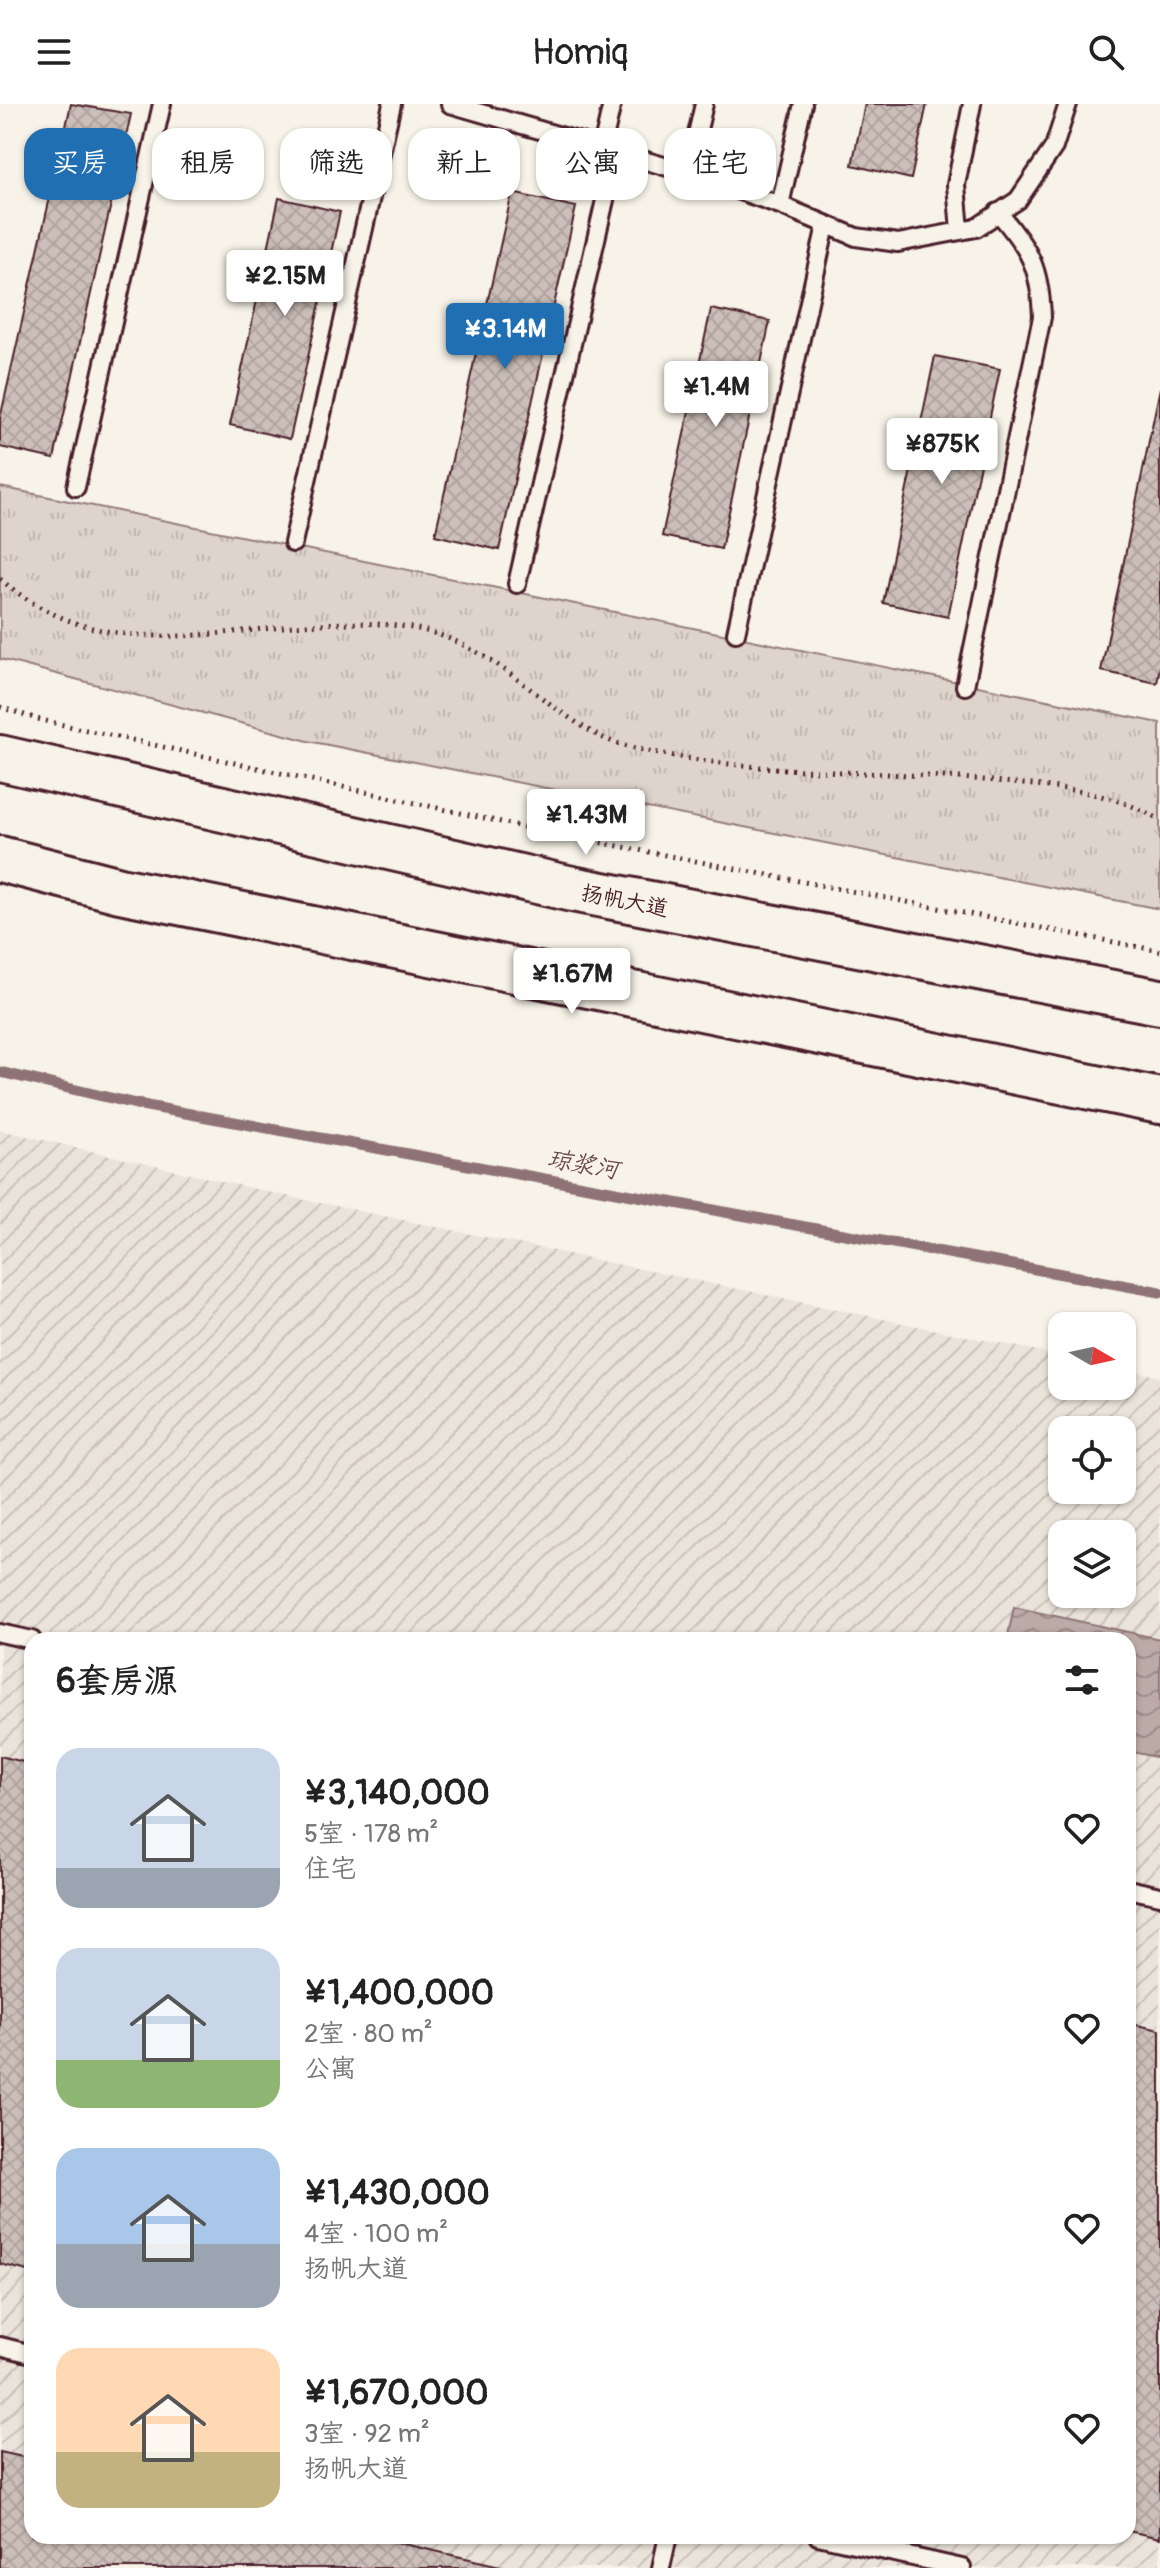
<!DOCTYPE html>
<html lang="zh">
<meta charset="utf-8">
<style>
:root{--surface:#fff;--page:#f6f6f6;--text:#222;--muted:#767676;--accent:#1f6fb2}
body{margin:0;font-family:Pangolin,"LXGW WenKai TC",sans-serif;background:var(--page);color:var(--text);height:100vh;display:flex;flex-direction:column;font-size:30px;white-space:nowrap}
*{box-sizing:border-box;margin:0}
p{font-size:26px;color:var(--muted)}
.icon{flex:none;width:44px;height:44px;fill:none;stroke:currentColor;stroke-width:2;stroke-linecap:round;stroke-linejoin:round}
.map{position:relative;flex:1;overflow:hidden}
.details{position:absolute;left:24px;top:1528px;width:1112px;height:912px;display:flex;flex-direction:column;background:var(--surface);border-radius:24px;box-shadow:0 2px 6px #0004}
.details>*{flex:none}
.banner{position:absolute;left:24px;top:24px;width:1112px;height:72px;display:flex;gap:16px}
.needle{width:52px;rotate:99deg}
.controls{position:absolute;left:1048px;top:1208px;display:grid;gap:16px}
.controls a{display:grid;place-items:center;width:88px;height:88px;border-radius:16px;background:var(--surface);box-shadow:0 2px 6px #0004;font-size:40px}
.price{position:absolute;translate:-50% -68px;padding:0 18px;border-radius:8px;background:#fff;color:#222;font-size:26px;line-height:52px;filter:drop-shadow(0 2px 4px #0008)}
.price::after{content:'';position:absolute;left:50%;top:48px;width:24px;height:18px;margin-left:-12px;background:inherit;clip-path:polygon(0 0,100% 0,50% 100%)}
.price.active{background:var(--accent);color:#fff}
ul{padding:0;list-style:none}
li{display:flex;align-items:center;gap:24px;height:200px;padding:0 32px}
li span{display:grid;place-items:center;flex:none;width:224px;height:160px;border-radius:24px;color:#555}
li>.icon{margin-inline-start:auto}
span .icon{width:96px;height:96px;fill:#fffc;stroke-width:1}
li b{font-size:34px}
h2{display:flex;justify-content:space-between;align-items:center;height:96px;padding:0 32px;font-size:34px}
.chip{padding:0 28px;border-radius:24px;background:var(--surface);box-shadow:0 2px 6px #0004;font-size:28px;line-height:72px}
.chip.active{background:var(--accent);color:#fff}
header{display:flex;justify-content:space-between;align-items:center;height:104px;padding:0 32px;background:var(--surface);font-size:36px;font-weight:600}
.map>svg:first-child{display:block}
.industrial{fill:url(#industrial-furrows);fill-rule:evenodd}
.grass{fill:url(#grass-tufts);stroke:#947a7c;stroke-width:2}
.water{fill:url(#water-waves);stroke:#8e7275;stroke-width:2}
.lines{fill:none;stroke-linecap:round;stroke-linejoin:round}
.stream{stroke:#8e7275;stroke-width:11}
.building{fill:url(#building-cross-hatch);stroke:#4a1f2b;stroke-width:2}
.lane-casing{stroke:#4a1f2b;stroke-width:22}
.secondary-casing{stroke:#4a1f2b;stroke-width:50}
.path{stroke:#4a1f2b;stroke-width:5;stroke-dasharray:2 6;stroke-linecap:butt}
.lane{stroke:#f7f3e8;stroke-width:16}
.secondary{stroke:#f7f3e8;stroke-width:44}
.labels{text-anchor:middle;stroke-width:7;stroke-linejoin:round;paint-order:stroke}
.street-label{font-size:22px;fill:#4a1f2b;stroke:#f7f3e8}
.water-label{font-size:24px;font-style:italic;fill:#6c4950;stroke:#f7f3e8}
</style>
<header><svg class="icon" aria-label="menu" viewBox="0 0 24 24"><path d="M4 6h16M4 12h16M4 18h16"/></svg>Homiq<svg class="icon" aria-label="search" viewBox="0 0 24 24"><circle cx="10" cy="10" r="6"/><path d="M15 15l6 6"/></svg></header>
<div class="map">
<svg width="1160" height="2464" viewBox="0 0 1160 2464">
<defs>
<pattern id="industrial-furrows" width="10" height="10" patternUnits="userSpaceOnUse" patternTransform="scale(2)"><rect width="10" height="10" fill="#eae3da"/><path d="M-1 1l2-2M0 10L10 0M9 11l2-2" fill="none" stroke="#cac2bb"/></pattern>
<pattern id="grass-tufts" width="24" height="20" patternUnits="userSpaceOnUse" patternTransform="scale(2)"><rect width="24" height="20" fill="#ded4cc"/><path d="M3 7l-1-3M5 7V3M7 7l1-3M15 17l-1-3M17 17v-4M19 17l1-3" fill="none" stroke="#c0b6af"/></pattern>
<pattern id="water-waves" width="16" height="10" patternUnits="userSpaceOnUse" patternTransform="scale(2)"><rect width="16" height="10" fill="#bcaaa7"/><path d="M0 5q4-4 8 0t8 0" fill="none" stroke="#9b8a88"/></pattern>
<pattern id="building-cross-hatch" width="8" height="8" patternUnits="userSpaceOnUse" patternTransform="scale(2)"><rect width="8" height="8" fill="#ccbfb9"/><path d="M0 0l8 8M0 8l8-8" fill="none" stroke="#b1a49f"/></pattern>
</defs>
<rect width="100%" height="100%" fill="#f7f3e8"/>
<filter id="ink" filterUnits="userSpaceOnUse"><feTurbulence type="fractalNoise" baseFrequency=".0125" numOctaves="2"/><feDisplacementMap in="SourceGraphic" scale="16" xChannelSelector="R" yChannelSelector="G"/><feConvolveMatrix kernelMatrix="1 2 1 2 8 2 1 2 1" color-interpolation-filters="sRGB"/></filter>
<g filter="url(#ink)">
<path class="industrial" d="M0,1026L277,1090L1062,1252V1282H1122V1264L1160,1273V2464H0ZM1062,1326H1122V1386H1062ZM1062,1430H1122V1490H1062ZM32,1536H1128V2432H32Z"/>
<path class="grass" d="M0,383L1160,619V805L308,637L0,555Z"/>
<path class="water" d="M1014,1503L1160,1535V1654L1128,1647V1536H1007Z"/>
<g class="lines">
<path class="stream" d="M0,968L136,1000L1160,1188"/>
</g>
<path class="building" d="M71,0L131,10L54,355L0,343V315Z
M865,0H927L911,75L852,61Z
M512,89L576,103L499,446L435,431Z
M279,94L340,108L290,335L230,321Z
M711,205L770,217L721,445L662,432Z
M935,252L1000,265L948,513L883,499Z
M1160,284V563L1157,579L1101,567Z
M0,1652L32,1660V2168L0,2160Z
M1128,1919L1160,1926V2434L1128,2427Z
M0,2348L32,2355V2432H369L509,2464H0Z"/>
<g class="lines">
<g class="lane-casing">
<path id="lane" d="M450,0L688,69L780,101L856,133L898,139L976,124L1018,96L1054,43L1068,0
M602,44L612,0
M688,69L704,0
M780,101L803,0
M960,126L956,81L972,0
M76,383L162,0
M293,439L392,0
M517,480L616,48
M736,529L826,121
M965,582L1042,213C1040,163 1030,146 998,108
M0,1529L32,1536
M1128,1785L1160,1792
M0,2242L32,2250
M818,2432L962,2464
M661,2464L668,2432"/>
</g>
<g class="secondary-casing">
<path id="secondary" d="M0,654L572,785L1160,898
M0,755L120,786L1160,997"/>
</g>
<path class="path" d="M0,475C127,584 267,499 412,524C489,537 536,599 601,633C616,640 638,645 654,648C772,673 894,665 1013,679C1064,684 1116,689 1160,716
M0,603L37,615L546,728L1160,847"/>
<use href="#lane" class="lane"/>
<use href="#secondary" class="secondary"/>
</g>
</g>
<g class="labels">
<g class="street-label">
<text transform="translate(625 796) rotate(11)" y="8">扬帆大道</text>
</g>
<g class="water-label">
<text transform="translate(583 1060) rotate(10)" y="8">琼浆河</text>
</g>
</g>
</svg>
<div class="controls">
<a><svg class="needle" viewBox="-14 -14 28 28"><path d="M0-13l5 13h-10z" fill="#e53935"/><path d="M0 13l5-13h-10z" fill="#767676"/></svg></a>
<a><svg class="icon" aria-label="locate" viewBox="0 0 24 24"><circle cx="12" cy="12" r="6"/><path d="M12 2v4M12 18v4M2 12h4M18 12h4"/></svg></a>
<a><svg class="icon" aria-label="layers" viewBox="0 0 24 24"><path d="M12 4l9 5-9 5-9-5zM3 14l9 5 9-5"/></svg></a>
</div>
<b class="price" style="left:285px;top:214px">¥2.15M</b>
<b class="price active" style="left:505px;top:267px">¥3.14M</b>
<b class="price" style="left:716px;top:325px">¥1.4M</b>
<b class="price" style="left:942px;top:382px">¥875K</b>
<b class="price" style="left:586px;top:753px">¥1.43M</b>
<b class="price" style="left:572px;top:912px">¥1.67M</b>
<div class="banner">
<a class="chip active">买房</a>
<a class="chip">租房</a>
<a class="chip">筛选</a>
<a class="chip">新上</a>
<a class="chip">公寓</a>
<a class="chip">住宅</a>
</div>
<section class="details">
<h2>6套房源<svg class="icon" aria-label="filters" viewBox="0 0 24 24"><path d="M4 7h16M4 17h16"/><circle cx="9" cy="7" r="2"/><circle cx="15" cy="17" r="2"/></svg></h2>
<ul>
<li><span style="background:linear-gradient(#c9d6e8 75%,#9aa5b1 0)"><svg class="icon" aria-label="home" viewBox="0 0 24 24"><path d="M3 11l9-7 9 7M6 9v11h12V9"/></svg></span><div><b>¥3,140,000</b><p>5室 · 178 m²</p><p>住宅</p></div><svg class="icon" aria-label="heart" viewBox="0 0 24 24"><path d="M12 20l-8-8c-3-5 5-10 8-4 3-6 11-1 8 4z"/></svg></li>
<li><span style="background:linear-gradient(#c9d6e8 70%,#8fb573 0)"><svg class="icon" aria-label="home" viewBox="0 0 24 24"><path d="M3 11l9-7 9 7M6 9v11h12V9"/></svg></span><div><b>¥1,400,000</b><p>2室 · 80 m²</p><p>公寓</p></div><svg class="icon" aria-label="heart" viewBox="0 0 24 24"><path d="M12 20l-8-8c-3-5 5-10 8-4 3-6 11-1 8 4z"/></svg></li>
<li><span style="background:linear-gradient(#a9c7e8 60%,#9aa5b1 0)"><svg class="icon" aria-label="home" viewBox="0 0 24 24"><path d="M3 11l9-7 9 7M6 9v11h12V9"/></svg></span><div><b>¥1,430,000</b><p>4室 · 100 m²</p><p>扬帆大道</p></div><svg class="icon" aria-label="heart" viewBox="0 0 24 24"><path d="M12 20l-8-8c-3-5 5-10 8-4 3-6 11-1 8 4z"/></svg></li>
<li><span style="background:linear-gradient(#ffd9b3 65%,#c2b280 0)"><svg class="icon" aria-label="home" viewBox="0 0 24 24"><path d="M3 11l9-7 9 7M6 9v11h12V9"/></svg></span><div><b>¥1,670,000</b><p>3室 · 92 m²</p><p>扬帆大道</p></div><svg class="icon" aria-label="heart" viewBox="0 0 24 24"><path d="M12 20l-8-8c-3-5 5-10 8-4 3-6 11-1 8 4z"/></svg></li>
</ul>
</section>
</div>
